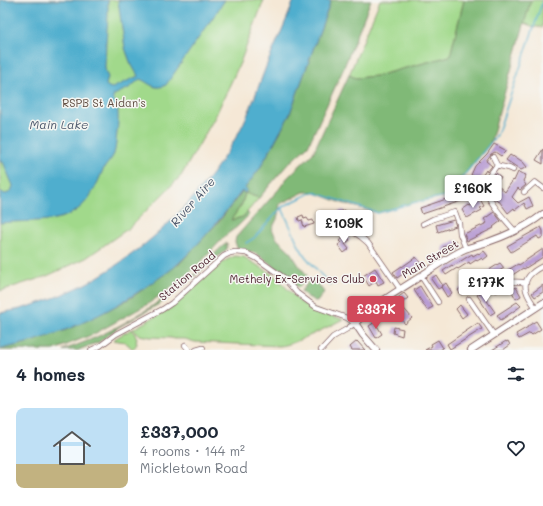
<!DOCTYPE html>
<meta charset="utf-8">
<style>
:root{--surface:#fff;--page:#f2f2f3;--text:#1f2937;--muted:#747a83;--line:#e0e1e3;--accent:#d1495b}
body{margin:0;font-family:Mali,sans-serif;background:var(--page);color:var(--text);height:100vh;display:flex;flex-direction:column;font-size:15px;white-space:nowrap}
*{box-sizing:border-box;margin:0}
p{font-size:13px;color:var(--muted)}
.icon{flex:none;width:22px;height:22px;fill:none;stroke:currentColor;stroke-width:2;stroke-linecap:round;stroke-linejoin:round}
.map{position:relative;height:350px;overflow:hidden}
.side{display:flex;flex-direction:column;background:var(--surface);flex:1}
.side>*{flex:none}
.price{position:absolute;translate:-50% -34px;padding:0 9px;border-radius:4px;background:#fff;color:#222;font-size:13px;line-height:26px;filter:drop-shadow(0 1px 2px #0008)}
.price::after{content:'';position:absolute;left:50%;top:24px;width:12px;height:9px;margin-left:-6px;background:inherit;clip-path:polygon(0 0,100% 0,50% 100%)}
.price.current{background:var(--accent);color:#fff}
ul{padding:0;list-style:none}
li{display:flex;align-items:center;gap:12px;height:100px;padding:0 16px}
li+li{border-top:1px solid var(--line)}
li span{display:grid;place-items:center;flex:none;width:112px;height:80px;border-radius:8px;color:#555}
li>.icon{margin-inline-start:auto}
span .icon{width:48px;height:48px;fill:#fffc;stroke-width:1}
li b{font-size:17px}
h2{display:flex;justify-content:space-between;align-items:center;height:48px;padding:0 16px;font-size:17px}
.map>svg:first-child{display:block}
.green{fill:#a1d98b;stroke:#767c5b}
.forest{fill:#80b977;stroke:#656c51}
.water{fill:#50aece;stroke:#4d667c}
.lines{fill:none;stroke-linecap:round;stroke-linejoin:round}
.stream{stroke:#50aece;stroke-width:1.5}
.building{fill:#b89cd3}
.minor-casing{stroke:#866567;stroke-width:6}
.tertiary-casing{stroke:#866567;stroke-width:8}
.minor{stroke:#fff;stroke-width:4.5}
.tertiary{stroke:#fff;stroke-width:6}
.poi-dot{fill:#d1495b;stroke:#f6f6f2;stroke-width:1.5}
.labels{text-anchor:middle;stroke-width:3;stroke-linejoin:round;paint-order:stroke}
.park-label{font-size:11px;fill:#604e43;stroke:#f6f6f2}
.street-label{font-size:11px;fill:#4a1f2b;stroke:#f6f6f2}
.poi-label{font-size:11px;fill:#4a1f2b;stroke:#f6f6f2;text-anchor:end}
.water-label{font-size:12px;font-style:italic;fill:#4c586c;stroke:#f6f6f2}
</style>
<div class="map">
<svg width="543" height="350" viewBox="0 0 543 350">
<rect width="100%" height="100%" fill="#f6f6f2"/>
<filter id="ink" filterUnits="userSpaceOnUse"><feTurbulence type="fractalNoise" baseFrequency=".025" numOctaves="2"/><feDisplacementMap in="SourceGraphic" scale="8" xChannelSelector="R" yChannelSelector="G"/><feConvolveMatrix kernelMatrix="1 2 1 2 8 2 1 2 1" color-interpolation-filters="sRGB"/></filter>
<filter id="wash" filterUnits="userSpaceOnUse"><feTurbulence type="fractalNoise" baseFrequency=".012" numOctaves="4" result="noise"/><feDisplacementMap in="SourceGraphic" scale="16" xChannelSelector="R" yChannelSelector="G"/><feGaussianBlur stdDeviation="0.9" result="paint"/><feColorMatrix in="noise" values="0 0 0 0 0 0 0 0 0 0 0 0 0 0 0 0 0 1.4 0 .05"/><feComposite in="paint" operator="in"/></filter>
<g filter="url(#wash)">
<rect width="100%" height="100%" fill="#f5e8d6"/>
<path class="green" d="M0,0H264L240,63L215,117L181,176L129,228L86,258L47,276L0,291Z
M380,0H464L450,56L376,76L356,78L349,75Z
M531,0H543V27H534L524,23Z
M245,193L259,198L243,217L231,220L242,204Z
M235,256L244,257L275,276L299,301L311,308L327,315L343,319C332,325 322,330 311,335C301,339 291,345 280,346L195,342L185,339H175L171,338L150,337L139,335L133,329L170,308L226,260Z
M132,329L137,338L136,341L137,344L133,349L125,342L113,340L119,336Z"/>
<path class="forest" d="M331,0H371L342,72L308,146L287,165L259,198L245,193L242,204L231,220L243,217L247,212L249,215L237,227L226,235L201,262L179,282L148,304L94,334L54,350H0V349L22,344L66,330L114,307L132,297L180,263L221,219L243,190H247L245,188L260,168L289,116Z
M464,0H531L490,144L447,196L412,203L378,213L342,203L313,192H304L280,204L277,219L272,229L277,239L289,250L300,267L307,275L303,283L298,288L278,269L257,254L237,247L235,242L236,237L279,189L287,178L313,153L349,75L356,78L376,76L450,56Z
M227,243V249L166,300L119,327L99,342L78,350H63C81,344 98,337 115,328C144,313 171,294 196,273C207,264 215,251 227,243Z
M311,279L316,282L324,292L317,302L306,296L301,291Z"/>
<path class="water" d="M0,0H108V17L106,42L105,67L106,73L108,77L106,85L109,87L112,88L138,76L130,62L125,48L120,15L118,0H225L166,85C154,91 150,83 140,79L129,88L114,95C111,101 115,101 117,105C119,115 118,124 117,133C116,139 116,148 114,154C111,161 105,165 102,172C80,230 51,218 0,223V191L5,194L11,192L13,186L3,162H0Z
M294,0H331L289,116L260,168L245,188L247,190L245,193L242,191C223,216 203,240 180,262C172,270 162,276 153,282C108,314 55,339 0,349V313C9,311 18,310 27,307C53,299 81,288 104,273C161,238 207,189 239,132C251,110 258,87 267,64C276,43 286,22 294,0Z"/>
<g class="lines">
<path class="stream" d="M282,208L299,246L305,256L330,285
M246,243L254,238L282,207L313,192L378,213L412,203L447,196L497,135L519,71L543,0"/>
</g>
<g id="blocks">
<path class="building" d="M494,144L505,150V152L501,156L495,152L491,154L486,161L492,166L487,172L486,170L477,184L471,181L473,176L471,175L475,166L487,154Z
M543,149V164L536,160Z
M510,155L513,157L514,156L523,162L527,167L521,170L506,160Z
M518,172L526,175L523,181L526,185L520,190L518,188L512,197L518,203L529,197L533,206L527,209L524,203L515,210L514,208L508,213L499,201L498,202L493,197L497,194L491,189L494,184L490,181L496,173L501,177L496,184L505,192L513,180L514,181Z
M476,184L481,192L476,196L471,188Z
M465,190L468,196L461,199V201L422,214L420,208L455,196L459,194V193Z
M480,199L484,206L480,208L482,210L467,218L462,210L469,205L470,206Z
M344,210L347,217L338,220L335,213Z
M494,212L501,221L493,227L494,228L467,241L464,234L487,223L484,219Z
M303,215L304,219L307,218L309,221L313,220L314,224L304,227L302,220L299,221L298,217Z
M454,220L456,226L438,232L436,225Z
M541,227L543,231V237L539,239L537,236L511,252L507,246Z
M346,236L350,240L345,244L349,249L344,253L338,245L341,243L339,241Z
M455,240L458,245L444,253L443,247Z
M543,249V257L524,269L523,268L511,276L508,270L518,264L519,265Z
M484,251L488,256L483,260L482,258L477,261L476,260L470,264L469,262L458,269L457,268L446,275L443,271L452,265L453,266L464,259L472,254L473,256L478,253L479,254Z
M416,257L421,263L411,270L410,269L397,278L393,272L402,266V267Z
M500,263L504,268L461,295L458,290Z
M375,268L384,282L378,285L376,281L369,286L363,276Z
M436,275L443,286L438,289L431,279Z
M446,283L452,293L447,297L441,287Z
M543,285V292L535,297L532,293Z
M420,286L433,307L427,310L414,290Z
M516,287L521,296L516,299L511,290Z
M482,292L488,301H487L495,312L490,315L477,295Z
M404,293L408,298L400,304L412,318L405,324L400,318L403,315L395,307L389,311L390,312L378,321L374,316Z
M517,302L521,306L501,320L497,315Z
M460,305L467,314L462,318L456,309Z
M536,321L541,329L532,335L530,333L519,339L516,334L528,327V326Z
M375,322L382,334L376,338L369,326Z
M478,323L482,329L450,349L447,344Z
M394,327L403,329L402,336L393,333Z
M438,340L443,348L440,350H425L432,346L431,344Z
M357,341L365,350H352L350,347Z
M506,341V342L508,341L510,345L503,350H492Z"/>
</g>
</g>
<g filter="url(#ink)">
<use href="#blocks" fill-opacity="0" stroke="#866567" stroke-width="1"/>
<g class="lines">
<g class="minor-casing">
<path id="minor" d="M493,157L497,165C503,168 507,166 513,170
M497,165C493,171 487,177 485,184C483,197 506,221 515,231
M524,192L535,182L543,188
M423,224L433,219L455,212L459,223L460,234L466,249
M326,230L349,229L361,237L368,243L400,289
M421,276L438,302
M496,290C497,289 499,286 500,285C507,281 520,281 526,283
M469,299L494,335
M536,308C528,297 519,284 532,273C535,270 539,268 543,266
M185,345L189,350
M91,350L100,346L116,334L163,309L172,303L224,256L230,253L235,252L246,253L256,258L283,277L297,293L309,302L316,307L347,318L355,323L347,329L333,337L321,350
M196,350L203,348"/>
</g>
<g class="tertiary-casing">
<path id="tertiary" d="M376,350L363,335L355,323C374,305 396,292 418,278C433,268 448,257 465,249C473,246 481,244 488,242C508,235 527,227 543,214
M471,350L543,303"/>
</g>
<use href="#minor" class="minor"/>
<use href="#tertiary" class="tertiary"/>
</g>
</g>
<circle class="poi-dot" cx="373" cy="279" r="4"/>
<g class="labels">
<g class="park-label">
<text x="104" y="107">RSPB St Aidan's</text>
</g>
<g class="street-label">
<text transform="translate(430 259) rotate(-31)" y="4">Main Street</text>
<text transform="translate(187 276) rotate(-40)" y="4">Station Road</text>
</g>
<g class="poi-label">
<text x="365" y="283">Methely Ex-Services Club</text>
</g>
<g class="water-label">
<text x="59" y="129">Main Lake</text>
<text transform="translate(193 202) rotate(-49)" y="4">River Aire</text>
</g>
</g>
</svg>
<b class="price" style="left:473px;top:209px">£160K</b>
<b class="price" style="left:344px;top:244px">£109K</b>
<b class="price" style="left:486px;top:303px">£177K</b>
<b class="price current" style="left:376px;top:330px">£337K</b>
</div>
<section class="side">
<h2>4 homes<svg class="icon" aria-label="filters" viewBox="0 0 24 24"><path d="M4 7h16M4 17h16"/><circle cx="9" cy="7" r="2"/><circle cx="15" cy="17" r="2"/></svg></h2>
<ul>
<li><span style="background:linear-gradient(#bfe0f5 70%,#c2b280 0)"><svg class="icon" aria-label="home" viewBox="0 0 24 24"><path d="M3 11l9-7 9 7M6 9v11h12V9"/></svg></span><div><b>£337,000</b><p>4 rooms · 144 m²</p><p>Mickletown Road</p></div><svg class="icon" aria-label="heart" viewBox="0 0 24 24"><path d="M12 20l-8-8c-3-5 5-10 8-4 3-6 11-1 8 4z"/></svg></li>
</ul>
</section>
